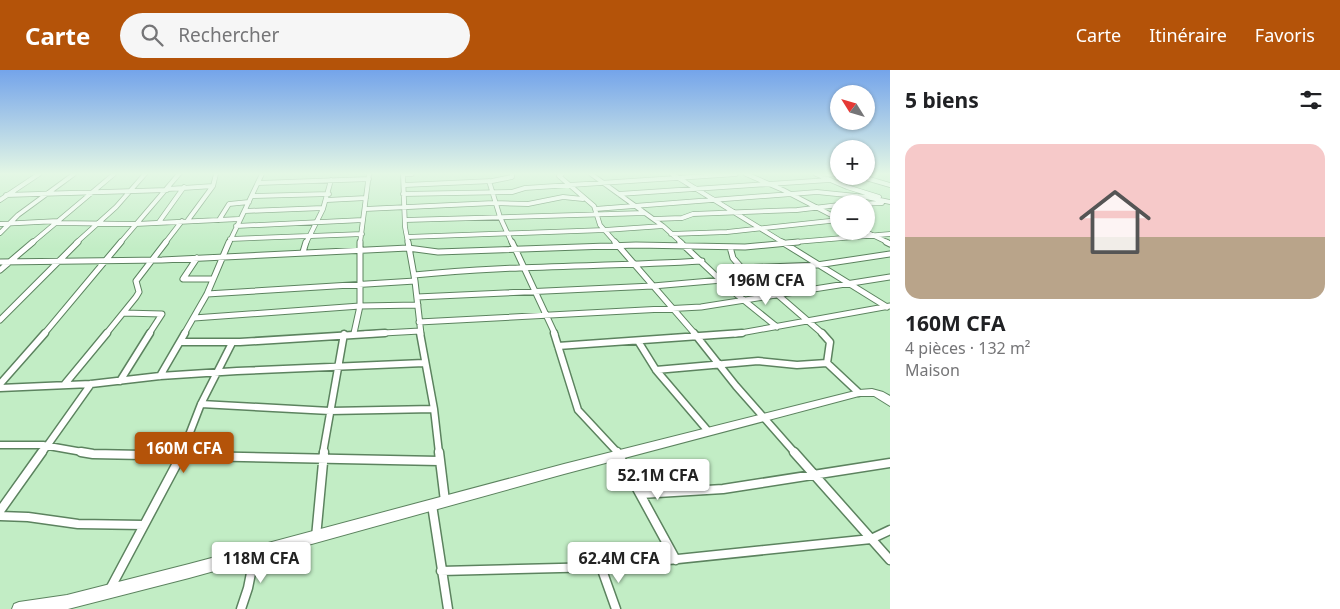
<!DOCTYPE html>
<html lang="fr">
<meta charset="utf-8">
<style>
:root{--surface:#fff;--page:#f6f6f6;--text:#202124;--muted:#757577;--accent:#b45309}
body{margin:0;font-family:"Noto Sans",sans-serif;background:var(--page);color:var(--text);height:100vh;display:flex;flex-direction:column;font-size:19px;white-space:nowrap}
*{box-sizing:border-box;margin:0}
p{font-size:16px;color:var(--muted)}
.icon{flex:none;width:28px;height:28px;fill:none;stroke:currentColor;stroke-width:2;stroke-linecap:round;stroke-linejoin:round}
.map{position:relative;flex:1;overflow:hidden}
.sheet{display:flex;flex-direction:column;background:var(--surface);width:450px}
.sheet>*{flex:none}
.needle{width:32px;rotate:307deg}
.tools{position:absolute;left:830px;top:15px;display:grid;gap:10px}
.tools a{display:grid;place-items:center;width:45px;height:45px;border-radius:50%;background:var(--surface);box-shadow:0 1px 4px #0004;font-size:25px}
.price{position:absolute;translate:-50% -42px;padding:0 11px;border-radius:5px;background:#fff;color:#222;font-size:16px;line-height:32px;filter:drop-shadow(0 1px 2px #0008)}
.price::after{content:'';position:absolute;left:50%;top:30px;width:15px;height:11px;margin-left:-8px;background:inherit;clip-path:polygon(0 0,100% 0,50% 100%)}
.price.current{background:var(--accent);color:#fff}
ul{padding:0;list-style:none}
li{display:grid;align-content:center;gap:10px;height:265px;padding:0 15px}
li span{display:grid;place-items:center;height:155px;border-radius:15px;color:#555}
li>.icon{margin-inline-start:auto}
span .icon{width:90px;height:90px;fill:#fffc;stroke-width:1}
li b{font-size:21px}
h2{display:flex;justify-content:space-between;align-items:center;height:60px;padding:0 15px;font-size:21px}
header{display:flex;align-items:center;gap:30px;box-sizing:border-box;height:70px;padding:0 25px;background:var(--accent);color:#fff}
header strong{font-size:24px}
nav{display:flex;gap:28px;margin-inline-start:auto;font-size:18px}
.search{width:350px;height:45px;background:var(--page);display:flex;align-items:center;gap:12px;box-sizing:border-box;padding:0 18px;border-radius:28px;color:var(--muted);font-size:19px}
main{display:flex;flex:1;min-height:0}
.map>svg:first-child{display:block}
.lines{fill:none;stroke-linecap:round;stroke-linejoin:round}
.street-far3-casing{stroke:#5c835f;stroke-width:5.5}
.street-far2-casing{stroke:#5c835f;stroke-width:7}
.street-far1-casing{stroke:#5c835f;stroke-width:9}
.street-casing{stroke:#5c835f;stroke-width:11}
.secondary-casing{stroke:#5c835f;stroke-width:2}
.street-far3{stroke:#fff;stroke-width:4}
.street-far2{stroke:#fff;stroke-width:5}
.street-far1{stroke:#fff;stroke-width:6}
.street{stroke:#fff;stroke-width:8}
.secondary{fill:#fff;fill-rule:evenodd}
</style>
<header>
<strong>Carte</strong>
<div class="search"><svg class="icon" aria-label="search" viewBox="0 0 24 24"><circle cx="10" cy="10" r="6"/><path d="M15 15l6 6"/></svg>Rechercher</div>
<nav><a>Carte</a><a>Itinéraire</a><a>Favoris</a></nav>
</header>
<main>
<div class="map">
<svg width="890" height="539" viewBox="0 0 890 539">
<rect width="100%" height="100%" fill="#c2edc5"/>
<g class="lines">
<g class="street-far3-casing">
<path id="street-far3" d="M403,104L405,157L408,173
M403,104H412
M562,104L559,106L594,136L600,155L616,173
M591,104L663,156L682,173
M672,104L784,173
M746,104L783,120L839,149
M816,104L847,117L879,127
M821,105L838,104
M859,106L890,115
M489,111L500,147L512,173
M258,113L369,109
M405,115L492,111L512,107V104
M213,116L216,104
M168,119L213,116L188,150
M403,124L512,122L525,118L736,104
M619,124L829,110
M6,125L167,120
M252,126L329,124
M0,130L39,104
M327,130L366,128
M856,134L882,133
M365,139L494,133L528,134L563,127L583,129
M595,139L817,122L866,127L890,132
M245,141L323,138
M654,149L682,148L693,144L797,140L839,135
M219,150L229,134L249,132
M405,150L645,143
M159,152L184,117
M55,153L136,154L239,149
M0,154L58,151
M236,156L363,150
M864,161L889,173
M0,163L18,145L74,104
M671,164L727,162L839,150
M311,166L362,164
M407,167L605,160L663,156
M230,169L308,166
M32,173L114,104
M76,173L116,137L145,104
M120,173L179,104
M165,173L182,151
M229,173L262,104
M306,173L323,139L331,110
M360,173L369,104
M784,173L890,164"/>
</g>
<g class="street-far2-casing">
<path id="street-far2" d="M408,172L415,211L421,264
M512,172L555,264
M615,172L695,264
M680,172L730,219L777,257
M782,172L887,237
M886,172L890,174
M730,177L733,188L745,202L771,216L778,225L823,264
M303,182L306,172
M197,188L183,209H213
M0,192L162,190L408,178L438,182L636,175L745,177L798,172
M742,198L817,195L890,184
M0,200L33,172
M414,205C510,195 606,197 702,191
M207,224L415,211
M417,227L653,216L722,210
M124,243L162,244L149,264
M194,248L360,236L418,235
M0,250L78,172
M419,252L701,237L890,207
M354,263L360,236V172
M44,264L121,172
M106,264L136,227L139,222L136,211L166,172
M184,264L207,224L229,172
M365,264L420,261
M735,264L890,236"/>
</g>
<g class="street-far1-casing">
<path id="street-far1" d="M420,263L434,339L439,383
M554,263L578,340L618,383
M694,263L736,316L795,383
M822,263L830,272L827,293L859,323
M638,271L656,300L708,361
M180,272H240L385,263
M558,276L742,263
M656,300L758,291L797,295L827,293
M160,306L185,263
M120,311L150,263
M0,314L45,263
M64,315L107,263
M0,318L91,314L160,306L237,301L424,293
M201,334L330,341L434,339
M0,375H43L88,383
M42,383L91,314
M182,383L201,334L232,273
M323,383L344,264"/>
</g>
<g class="street-casing">
<path id="street" d="M81,382L93,384L439,391
M439,382L445,431
M617,382L676,490
M794,382L890,490
M641,424L723,419L890,393
M432,435L448,539
M0,441L42,382
M0,446L28,447L78,454L144,455
M316,467L324,382
M601,497L616,539
M441,501L601,497L871,469L890,460
M110,519L183,382
M241,539L248,518L255,483"/>
</g>
<g class="secondary-casing">
<path id="secondary" d="M872,319L883,322L890,326V336L874,326H859L564,404L189,508L68,539H12L14,534L19,532L67,525L189,494L564,394L859,320Z"/>
</g>
<use href="#street-far3" class="street-far3"/>
<use href="#street-far2" class="street-far2"/>
<use href="#street-far1" class="street-far1"/>
<use href="#street" class="street"/>
<use href="#secondary" class="secondary"/>
</g>
<linearGradient id="sky" x2="0" y2="1"><stop stop-color="#74a4ea"/><stop offset="0.58" stop-color="#e4f7e5"/><stop offset="1" stop-color="#e4f7e5" stop-opacity="0"/></linearGradient>
<rect width="890" height="179" fill="url(#sky)"/>
</svg>
<div class="tools">
<a><svg class="needle" viewBox="-14 -14 28 28"><path d="M0-13l5 13h-10z" fill="#e53935"/><path d="M0 13l5-13h-10z" fill="#757577"/></svg></a>
<a>+</a>
<a>−</a>
</div>
<b class="price" style="left:766px;top:236px">196M CFA</b>
<b class="price current" style="left:184px;top:404px">160M CFA</b>
<b class="price" style="left:658px;top:431px">52.1M CFA</b>
<b class="price" style="left:261px;top:514px">118M CFA</b>
<b class="price" style="left:619px;top:514px">62.4M CFA</b>
</div>
<section class="sheet">
<h2>5 biens<svg class="icon" aria-label="filters" viewBox="0 0 24 24"><path d="M4 7h16M4 17h16"/><circle cx="9" cy="7" r="2"/><circle cx="15" cy="17" r="2"/></svg></h2>
<ul>
<li><span style="background:linear-gradient(#f6c9c9 60%,#b9a48a 0)"><svg class="icon" aria-label="home" viewBox="0 0 24 24"><path d="M3 11l9-7 9 7M6 9v11h12V9"/></svg></span><div><b>160M CFA</b><p>4 pièces · 132 m²</p><p>Maison</p></div></li>
</ul>
</section>
</main>
